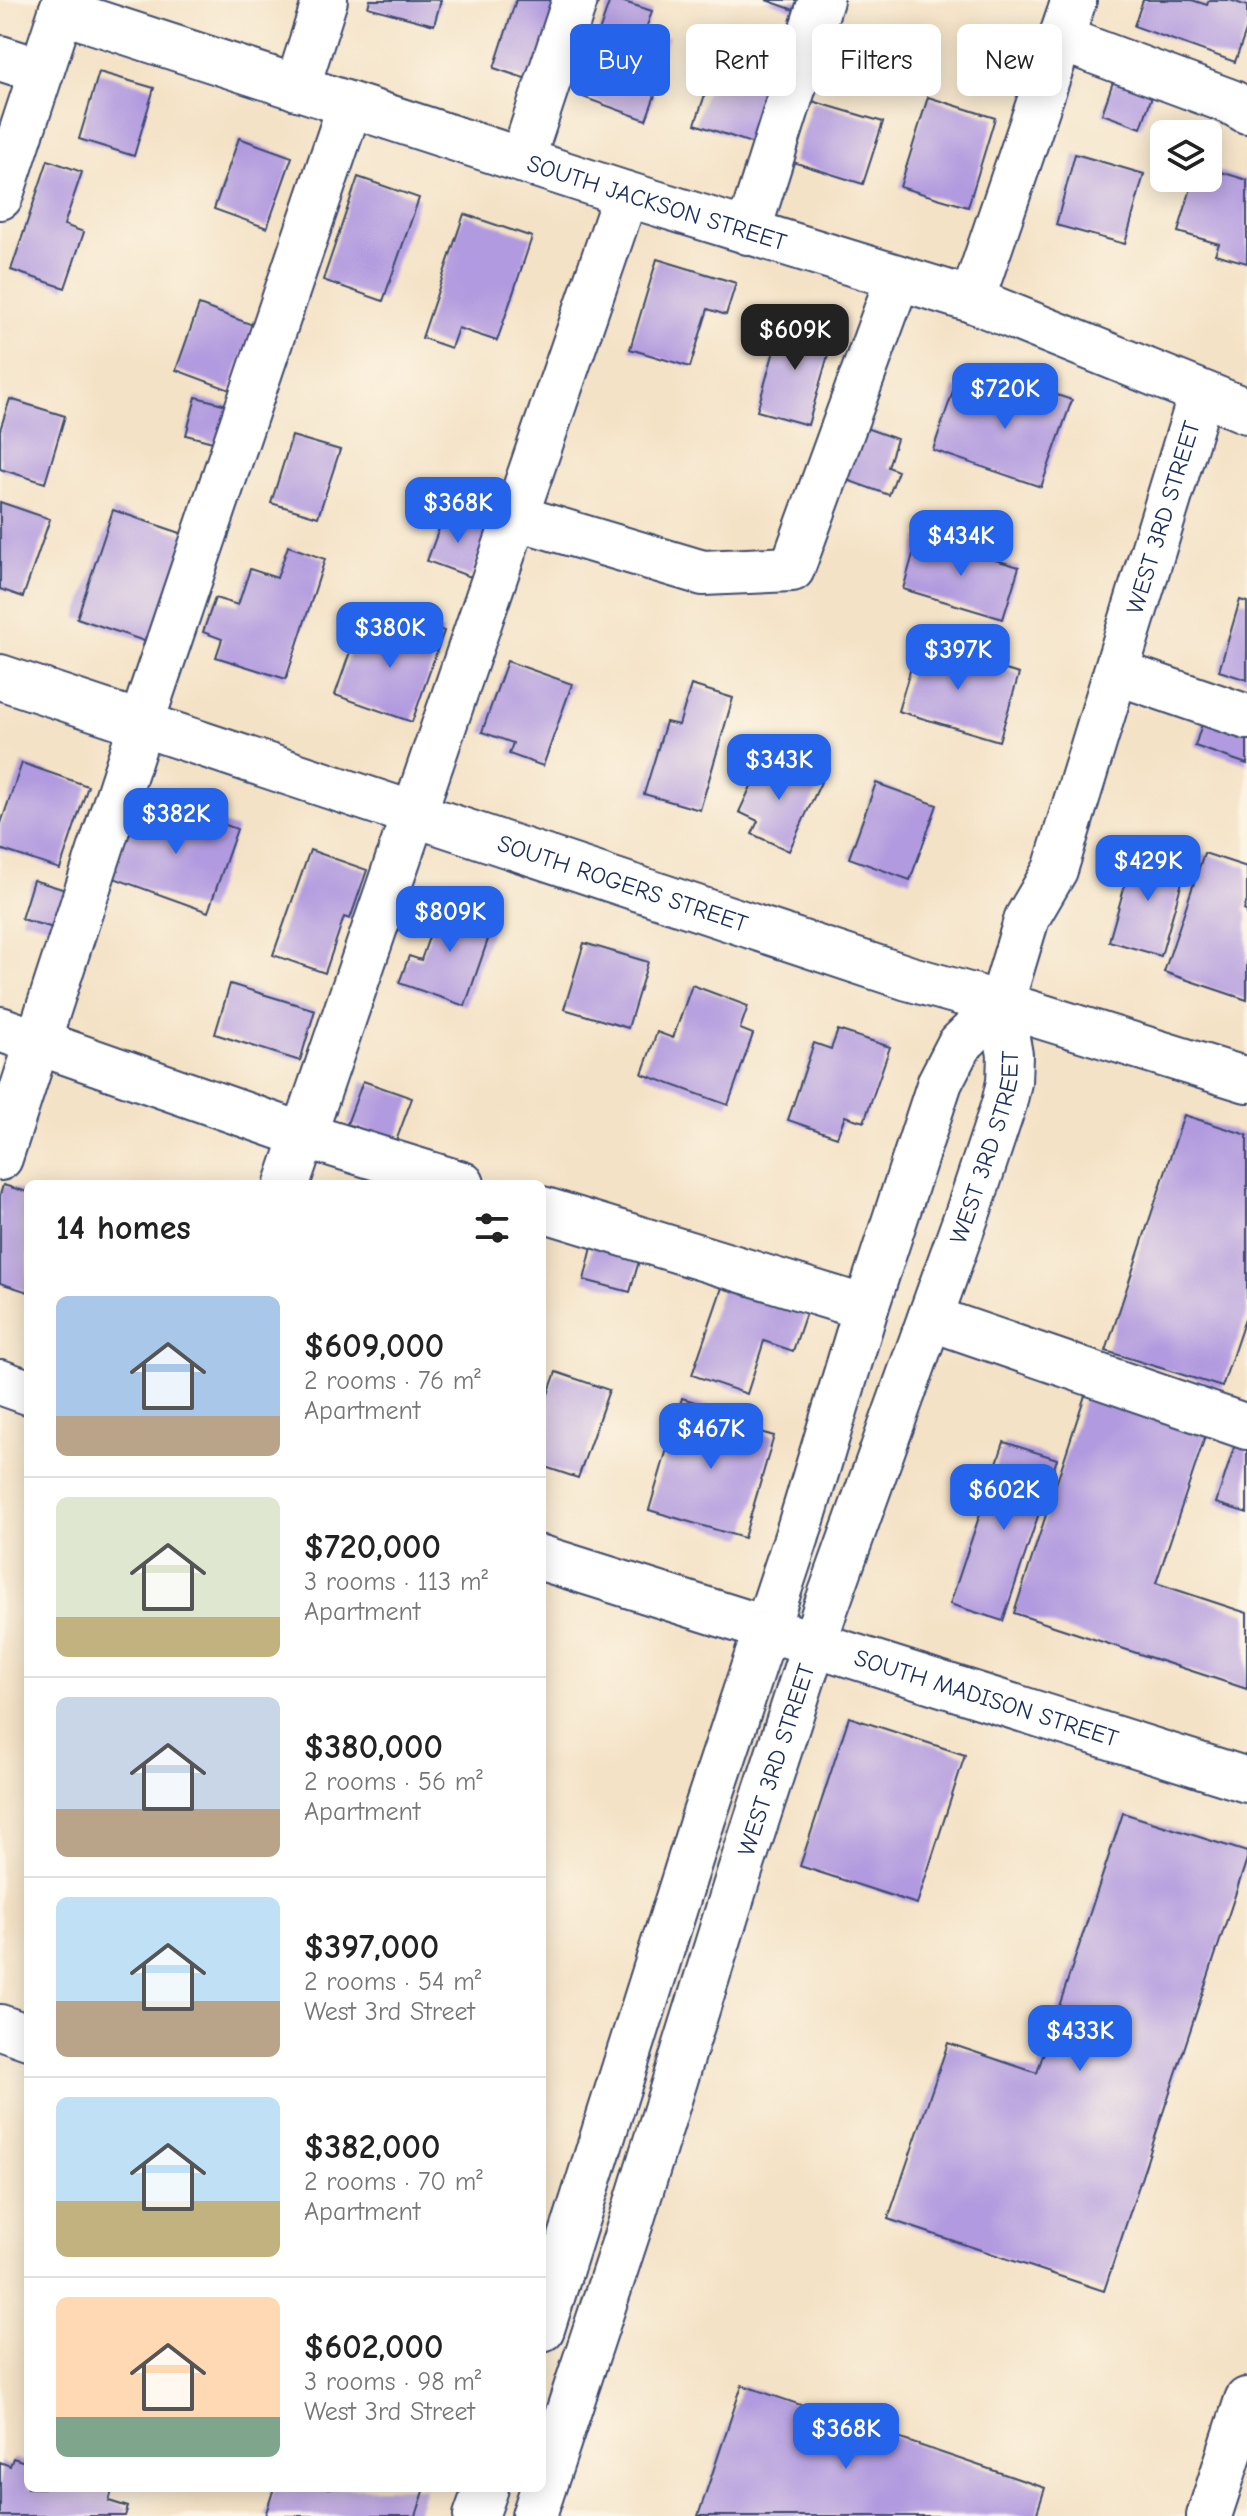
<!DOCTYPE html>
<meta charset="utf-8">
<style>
:root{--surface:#fff;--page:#f2f2f2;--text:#222;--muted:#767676;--line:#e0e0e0;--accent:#2563eb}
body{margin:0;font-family:"Comic Neue",sans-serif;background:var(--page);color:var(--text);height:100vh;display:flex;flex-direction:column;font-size:30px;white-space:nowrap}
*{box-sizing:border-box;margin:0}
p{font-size:26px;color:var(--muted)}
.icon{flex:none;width:44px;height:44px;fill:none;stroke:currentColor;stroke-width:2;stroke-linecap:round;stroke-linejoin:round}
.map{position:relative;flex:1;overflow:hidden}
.details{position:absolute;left:24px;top:1180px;width:522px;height:1312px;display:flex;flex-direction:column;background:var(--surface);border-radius:12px;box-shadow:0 4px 20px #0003}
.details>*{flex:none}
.hud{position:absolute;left:570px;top:24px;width:556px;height:72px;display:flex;gap:16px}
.buttons{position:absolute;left:1150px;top:120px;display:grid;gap:16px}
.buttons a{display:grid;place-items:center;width:72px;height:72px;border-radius:12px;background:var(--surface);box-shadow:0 4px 20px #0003;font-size:40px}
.price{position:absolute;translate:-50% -68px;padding:0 18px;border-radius:16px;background:var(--accent);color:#fff;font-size:26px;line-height:52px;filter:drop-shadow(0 2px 4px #0008)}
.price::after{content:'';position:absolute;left:50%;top:48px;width:24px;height:18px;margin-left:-12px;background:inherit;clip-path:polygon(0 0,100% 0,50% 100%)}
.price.current{background:#222;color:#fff}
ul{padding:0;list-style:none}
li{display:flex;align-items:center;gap:24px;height:200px;padding:0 32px}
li+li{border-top:2px solid var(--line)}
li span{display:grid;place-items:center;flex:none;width:224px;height:160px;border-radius:12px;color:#555}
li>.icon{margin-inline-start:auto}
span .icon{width:96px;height:96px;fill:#fffc;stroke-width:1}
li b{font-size:34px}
h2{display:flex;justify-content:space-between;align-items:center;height:96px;padding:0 32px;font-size:34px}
.chip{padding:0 28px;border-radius:12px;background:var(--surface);box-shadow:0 4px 20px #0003;font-size:28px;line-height:72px}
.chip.current{background:var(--accent);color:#fff}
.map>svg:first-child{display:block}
.building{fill:#b19adf}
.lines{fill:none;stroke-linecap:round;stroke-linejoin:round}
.minor-casing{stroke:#3c4a6e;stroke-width:48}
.minor{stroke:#fff;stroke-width:44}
.labels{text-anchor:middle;stroke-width:6;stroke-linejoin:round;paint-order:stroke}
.street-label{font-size:24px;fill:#1b2f5e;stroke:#fcf5e5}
</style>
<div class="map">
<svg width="1247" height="2516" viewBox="0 0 1247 2516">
<rect width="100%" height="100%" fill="#fcf5e5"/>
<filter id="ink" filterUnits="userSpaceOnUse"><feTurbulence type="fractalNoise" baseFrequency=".0125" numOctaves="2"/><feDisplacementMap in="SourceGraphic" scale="16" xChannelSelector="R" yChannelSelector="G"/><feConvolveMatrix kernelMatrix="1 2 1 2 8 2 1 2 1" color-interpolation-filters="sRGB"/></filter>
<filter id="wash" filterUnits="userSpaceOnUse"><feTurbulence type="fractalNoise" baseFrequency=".006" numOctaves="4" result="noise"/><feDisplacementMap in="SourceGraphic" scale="32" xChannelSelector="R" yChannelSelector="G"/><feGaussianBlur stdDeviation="1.8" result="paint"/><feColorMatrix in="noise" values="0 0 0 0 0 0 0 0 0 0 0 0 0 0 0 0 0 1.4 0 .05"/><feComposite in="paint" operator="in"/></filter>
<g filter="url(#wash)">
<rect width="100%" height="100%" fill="#f4e2c6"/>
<g id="blocks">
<path class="building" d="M370,0H441L434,25L368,7Z
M516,0H563L536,82L494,68Z
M610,0H618L652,11L646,29L669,37L649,93L655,95L646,120L577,95Z
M766,0H813L808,15Z
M1143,0H1192L1207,5L1209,0H1230L1247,6V28L1235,62L1134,26Z
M727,30L789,50L757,145L695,124Z
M99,72L154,88L134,156L79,139Z
M1115,76L1154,90L1141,128L1102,114Z
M928,97L995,118L968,207L900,187Z
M812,101L883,122L863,184L793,162Z
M239,138L292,157L267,228L214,209Z
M1075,154L1144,174L1125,244L1056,225Z
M48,160L82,172L64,225L84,232L65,288L11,270Z
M1208,168L1247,180V263L1215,254L1219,244L1178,232L1194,178H1208Z
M358,177L419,198L383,301L323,280Z
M464,214L532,237L497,341L458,328L451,348L422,338Z
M657,259L736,283L726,315L708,309L690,367L630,349Z
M199,305L253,325L230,390L176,370Z
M783,319L834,334L808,425L757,411Z
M1010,379L1072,400L1041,487L933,450L954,388L1001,404Z
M196,397L238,408L228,446L186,435Z
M10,399L65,416L45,483L0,469V430Z
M863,427L897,439L888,467L898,471L889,495L844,479Z
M292,436L340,450L318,517L271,503Z
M0,502L50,519L23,597L0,589Z
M113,510L192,537L156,645L77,618Z
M445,513L489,529L471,577L427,561Z
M918,537L1019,567L1003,619L903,589Z
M288,546L325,559L286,679L216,657L222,639L203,632L215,598L238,605L250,569L277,578Z
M1240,600L1247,602V680L1219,671Z
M418,621L444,631L412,722L335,695L360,623L411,642Z
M918,644L1019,674L999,741L898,711Z
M507,661L572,684L543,766L509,754L513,743L482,732Z
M691,685L733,698L700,810L644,794L666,722L679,725Z
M1207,708L1247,722V764L1195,746Z
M765,756L821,782L789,851L752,834L758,821L739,812Z
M22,763L88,786L60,869L0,849V826Z
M876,783L937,805L910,880L849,858Z
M168,804L237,829L208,912L111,877L133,815L161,825Z
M310,850L367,870L350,919L344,917L325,973L273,955Z
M1135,850L1187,864L1161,956L1109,941Z
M1204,853L1247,867V901L1244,910L1247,912V1000L1164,972Z
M33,880L72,892L61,930L21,919Z
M442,900L495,919L465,1006L399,983L409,956L421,960Z
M584,943L648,962L628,1028L564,1009Z
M230,984L315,1010L300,1061L215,1034Z
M692,985L748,1006L740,1029L753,1034L728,1105L642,1074L657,1032L673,1038Z
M838,1030L890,1047L864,1122L845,1116L837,1137L788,1120L814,1043L831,1049Z
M363,1081L412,1098L396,1141L347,1124Z
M1184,1115L1247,1135V1313L1222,1387L1106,1351Z
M3,1185L28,1192V1292L0,1283V1195Z
M596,1231L644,1244L630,1292L584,1280Z
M727,1273L810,1301L793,1351L764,1341L747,1394L692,1375Z
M556,1372L609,1390L578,1478L542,1466V1411Z
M1089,1383L1210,1422L1156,1583L1247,1613V1689L1014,1613Z
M682,1398L722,1410L719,1420L774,1436L744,1538L649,1510Z
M1239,1432L1247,1435V1513L1216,1503Z
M1004,1442L1057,1459L1003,1621L950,1604Z
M849,1717L965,1755L917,1904L800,1866Z
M1123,1813L1247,1852V1859L1104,2291L888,2219L948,2043L1037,2073Z
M742,2385L1045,2488L1036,2516H698Z
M13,2458L28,2463V2488H103L112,2491L109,2501L128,2507L125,2516H0V2462L10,2466Z
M274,2488H425L416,2516H265Z"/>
</g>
</g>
<g filter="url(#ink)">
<use href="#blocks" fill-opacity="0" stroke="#3c4a6e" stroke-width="2"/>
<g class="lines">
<g class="minor-casing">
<g id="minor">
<path id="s1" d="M61,11L626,194L972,300L1247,411"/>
<path d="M1061,39L1231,102L1247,111"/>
<path d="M0,58L41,71"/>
<path d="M297,88L325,0"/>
<path d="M522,160L575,0"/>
<path d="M0,197L65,0"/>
<path d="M748,232L821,0"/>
<path d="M972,300L1074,0"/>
<path d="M515,517L703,573L792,569L898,278"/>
<path d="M1116,672L1247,717"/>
<path id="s2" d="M0,677L908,978L1001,1004L1247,1080"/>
<path d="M0,1029L303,1135L462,1184"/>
<path d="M0,1158L152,691L350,105"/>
<path d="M287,1184L626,194"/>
<path d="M542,1209L866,1308"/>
<path d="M930,1318L1247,1427"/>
<path d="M0,1382L28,1392"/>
<path id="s3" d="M542,1558L1247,1780"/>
<path d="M0,2027L28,2037"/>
<path d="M542,2329L703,1819L797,1536L866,1308L940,1082L959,1045L1001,1004"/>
<path d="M476,2516L486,2488"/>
<path id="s4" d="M534,2516L631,2222L740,1871L825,1610L968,1212L1004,1104L1009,1082L1010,1055L1001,1004L1027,918L1055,870L1201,394"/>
<path d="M1209,2516L1247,2400"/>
</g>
</g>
<use href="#minor" class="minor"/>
</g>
</g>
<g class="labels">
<g class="street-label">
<text dy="8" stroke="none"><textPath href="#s1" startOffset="626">SOUTH JACKSON STREET</textPath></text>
<text dy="8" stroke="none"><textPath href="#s4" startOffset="2104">WEST 3RD STREET</textPath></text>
<text dy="8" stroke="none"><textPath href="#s2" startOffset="656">SOUTH ROGERS STREET</textPath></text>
<text dy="8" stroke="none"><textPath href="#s4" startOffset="1442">WEST 3RD STREET</textPath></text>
<text dy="8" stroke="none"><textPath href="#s3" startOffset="466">SOUTH MADISON STREET</textPath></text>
<text dy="8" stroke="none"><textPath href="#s4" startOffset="794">WEST 3RD STREET</textPath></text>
</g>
</g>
</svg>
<div class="buttons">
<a><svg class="icon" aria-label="layers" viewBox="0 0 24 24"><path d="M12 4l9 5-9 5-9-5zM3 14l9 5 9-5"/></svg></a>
</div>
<b class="price current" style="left:795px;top:372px">$609K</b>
<b class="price" style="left:1005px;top:431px">$720K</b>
<b class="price" style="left:458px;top:545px">$368K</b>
<b class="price" style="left:961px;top:578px">$434K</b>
<b class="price" style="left:390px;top:670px">$380K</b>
<b class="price" style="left:958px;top:692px">$397K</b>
<b class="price" style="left:779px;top:802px">$343K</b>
<b class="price" style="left:176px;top:856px">$382K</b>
<b class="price" style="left:1148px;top:903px">$429K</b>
<b class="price" style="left:450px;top:954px">$809K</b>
<b class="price" style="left:711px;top:1471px">$467K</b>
<b class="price" style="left:1004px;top:1532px">$602K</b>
<b class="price" style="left:1080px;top:2073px">$433K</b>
<b class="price" style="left:846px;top:2471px">$368K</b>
<div class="hud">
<a class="chip current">Buy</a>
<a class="chip">Rent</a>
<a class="chip">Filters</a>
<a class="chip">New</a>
</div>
<section class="details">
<h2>14 homes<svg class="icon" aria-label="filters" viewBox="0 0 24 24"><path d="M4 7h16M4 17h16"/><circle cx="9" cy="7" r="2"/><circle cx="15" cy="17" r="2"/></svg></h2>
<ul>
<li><span style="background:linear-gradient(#a9c7e8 75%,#b9a48a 0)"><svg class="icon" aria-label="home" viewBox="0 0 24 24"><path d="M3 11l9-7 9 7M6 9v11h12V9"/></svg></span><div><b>$609,000</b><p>2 rooms · 76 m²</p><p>Apartment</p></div></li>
<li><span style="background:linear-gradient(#dfe7d0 75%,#c2b280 0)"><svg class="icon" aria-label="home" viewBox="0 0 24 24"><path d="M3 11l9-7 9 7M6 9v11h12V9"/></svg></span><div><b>$720,000</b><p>3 rooms · 113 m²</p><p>Apartment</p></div></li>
<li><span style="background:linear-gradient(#c9d6e8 70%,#b9a48a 0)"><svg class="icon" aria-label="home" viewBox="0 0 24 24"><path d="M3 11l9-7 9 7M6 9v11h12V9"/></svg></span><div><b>$380,000</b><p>2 rooms · 56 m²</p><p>Apartment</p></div></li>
<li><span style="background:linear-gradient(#bfe0f5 65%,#b9a48a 0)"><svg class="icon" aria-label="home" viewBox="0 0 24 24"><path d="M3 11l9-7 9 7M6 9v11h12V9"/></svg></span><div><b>$397,000</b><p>2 rooms · 54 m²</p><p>West 3rd Street</p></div></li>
<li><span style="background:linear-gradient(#bfe0f5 65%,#c2b280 0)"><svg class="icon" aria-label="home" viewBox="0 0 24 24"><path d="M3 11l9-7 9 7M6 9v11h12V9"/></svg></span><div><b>$382,000</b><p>2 rooms · 70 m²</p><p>Apartment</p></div></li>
<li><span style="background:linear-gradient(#ffd9b3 75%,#7fa58c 0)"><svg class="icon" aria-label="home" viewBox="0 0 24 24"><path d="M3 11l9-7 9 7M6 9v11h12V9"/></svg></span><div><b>$602,000</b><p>3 rooms · 98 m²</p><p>West 3rd Street</p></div></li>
</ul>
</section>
</div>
